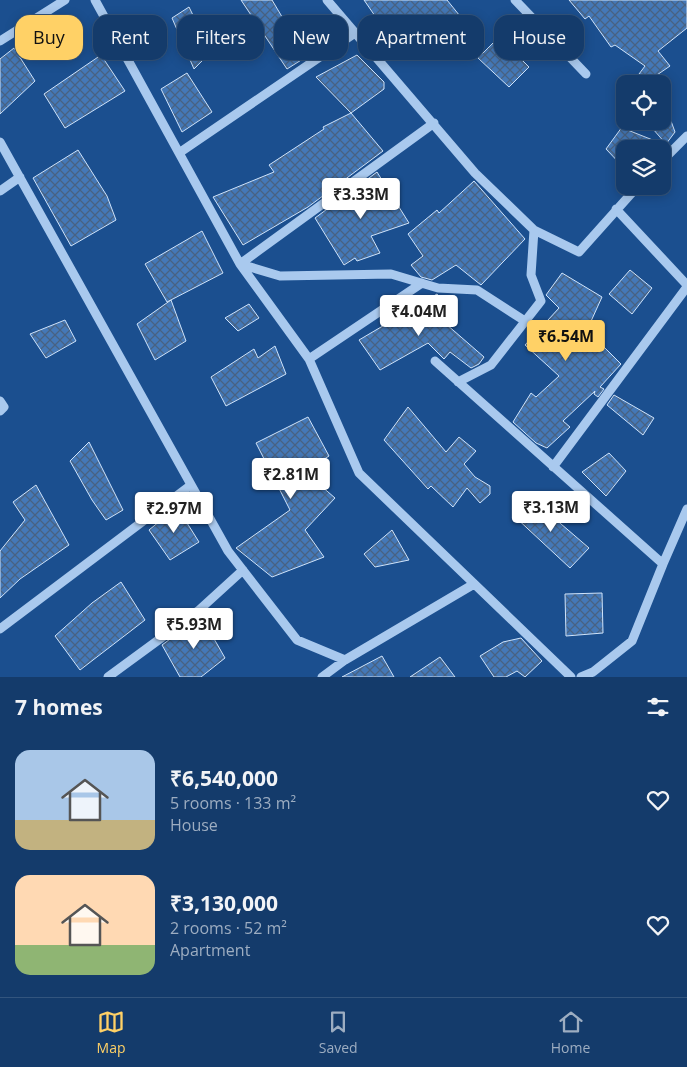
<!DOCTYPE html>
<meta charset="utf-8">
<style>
:root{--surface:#143b6b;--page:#1d4271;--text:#f1f3f6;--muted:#9dadc1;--line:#33557e;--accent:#ffd166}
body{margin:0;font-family:"Open Sans",sans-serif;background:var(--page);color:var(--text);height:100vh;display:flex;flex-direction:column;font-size:19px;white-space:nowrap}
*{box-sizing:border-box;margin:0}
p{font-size:16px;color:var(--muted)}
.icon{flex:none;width:28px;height:28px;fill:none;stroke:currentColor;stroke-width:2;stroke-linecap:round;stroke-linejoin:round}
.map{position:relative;height:677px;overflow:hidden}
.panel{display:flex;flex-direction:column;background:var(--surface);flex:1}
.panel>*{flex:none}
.hud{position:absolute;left:15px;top:15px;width:658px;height:45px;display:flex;gap:10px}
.fabs{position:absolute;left:616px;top:75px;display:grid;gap:10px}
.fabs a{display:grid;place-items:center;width:55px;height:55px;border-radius:10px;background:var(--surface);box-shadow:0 2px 12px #0003,0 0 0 1px var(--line);font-size:25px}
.price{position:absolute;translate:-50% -42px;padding:0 11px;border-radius:5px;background:#fff;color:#222;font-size:16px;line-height:32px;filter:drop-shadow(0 1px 2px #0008)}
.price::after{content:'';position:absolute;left:50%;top:30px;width:15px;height:11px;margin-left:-8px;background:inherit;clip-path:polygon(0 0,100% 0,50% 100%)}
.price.on{background:var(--accent);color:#111}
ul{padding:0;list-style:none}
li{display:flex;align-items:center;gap:15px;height:125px;padding:0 15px}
li span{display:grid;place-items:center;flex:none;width:140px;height:100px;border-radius:15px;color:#555}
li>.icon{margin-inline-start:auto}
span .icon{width:60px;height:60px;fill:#fffc;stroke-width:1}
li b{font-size:21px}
h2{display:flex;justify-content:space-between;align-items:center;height:60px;padding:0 15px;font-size:21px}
.pill{padding:0 18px;border-radius:15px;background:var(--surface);box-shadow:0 2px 12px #0003,0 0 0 1px var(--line);font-size:18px;line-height:45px}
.pill.on{background:var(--accent);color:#111}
.menu{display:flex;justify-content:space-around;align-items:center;height:70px;border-top:1px solid var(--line);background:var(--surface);font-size:14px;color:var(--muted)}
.menu a{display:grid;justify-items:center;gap:2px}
.menu .on{color:var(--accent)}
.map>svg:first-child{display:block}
.building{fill:url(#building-cross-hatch);stroke:#cfe3fa}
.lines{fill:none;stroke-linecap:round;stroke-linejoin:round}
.minor{stroke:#a9c9ee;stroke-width:9}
</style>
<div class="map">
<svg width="687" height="677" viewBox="0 0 687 677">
<defs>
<pattern id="building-cross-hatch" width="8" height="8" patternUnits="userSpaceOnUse" patternTransform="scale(1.25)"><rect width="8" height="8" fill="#4478b7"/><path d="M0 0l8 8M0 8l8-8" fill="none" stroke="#486282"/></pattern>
</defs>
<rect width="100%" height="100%" fill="#1b4f8f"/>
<path class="building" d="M241,0H272L306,57L287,69Z
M364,0H447L464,21L404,58Z
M569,0H687V28L658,51L670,66L654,77L639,74L645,66L615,45L611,47L589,16L585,19Z
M189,7L211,52L194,69L172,18Z
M499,37L529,67L509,87L478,58Z
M14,48L35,81L0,114V59Z
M101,55L125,91L65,128L44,94Z
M357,55L384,82V89L351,113L316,77Z
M187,73L212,112L182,132L161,89Z
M351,113L383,151L308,207L243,245L213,197L274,172L269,165L324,129L323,127Z
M646,121H671L675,132L666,144Z
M625,123V129L668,146L665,149H625V169L606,149Z
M78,150L107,196L116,220L71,246L33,178Z
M377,172L409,223L371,236L380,253L357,261L355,258L344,265L315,218Z
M474,181L525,239L481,285L456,265L432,280L421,277L411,265L423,256L408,234L437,210L439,213Z
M202,231L223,273L167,302L145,264Z
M630,270L652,288L632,314L609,294Z
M562,273L602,297L587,330L621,364L600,387L604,389L598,397L594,394L595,391L563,421L570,427L547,448L536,443L513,422L531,393L536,397L559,376L525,345L559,308L546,295Z
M437,294L448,310L438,317L484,357L479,364L471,368L450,352L444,359L428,343L380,370L359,340Z
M171,300L186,341L155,360L137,324Z
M249,304L259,318L238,331L225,318Z
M65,320L76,341L46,358L30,334Z
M275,346L286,374L226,406L211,377L254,349L258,358Z
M614,395L654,418L643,435L607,405Z
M408,407L446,452L459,437L476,451L464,464L475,477L490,486V494L480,503L467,488L453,507L431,486L428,489L384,440Z
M308,417L329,456L305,472L335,498L305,530L324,557L272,577L236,548L290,510L256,443Z
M89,442L123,510L106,520L92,500L70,461Z
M609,453L626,471L606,496L582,472Z
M36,485L69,545L20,579L0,598V551L25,520L13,502Z
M532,499L589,548L570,568L513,515Z
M177,507L199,542L170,560L149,530Z
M392,530L409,560L375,567L364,554Z
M121,582L145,620L80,670L55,636L92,603Z
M602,593L603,633L566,636L565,594Z
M201,616L225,658L201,677H180L162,645Z
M521,638L542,661L525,677L517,671L506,677H494L480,656L503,642Z
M382,656L394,677H342Z
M440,657L455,677H410Z"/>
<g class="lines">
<path class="minor" d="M95,0L240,264L309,359L359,473L571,677
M327,0L475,173L534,230L579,252L638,186
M515,0L586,74
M0,41L65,0
M434,123L240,264L280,276L391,274L438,288L477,290L525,321
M0,142L228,551L297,640L345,660L474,584
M179,153L355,33
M662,161L687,136
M0,191L20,177
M616,209L687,285
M309,359L422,283
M435,361L663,564L687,509
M458,382L491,365L541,301L531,275L534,230
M0,401L4,407L0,411
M553,467L687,287
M0,629L191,485
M108,677L198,611L243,570
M322,677L345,660
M581,677L593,672L632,641L663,564"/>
</g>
</svg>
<div class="fabs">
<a><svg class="icon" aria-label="locate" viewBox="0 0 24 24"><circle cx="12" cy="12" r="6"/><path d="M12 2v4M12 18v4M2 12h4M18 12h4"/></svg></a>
<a><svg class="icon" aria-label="layers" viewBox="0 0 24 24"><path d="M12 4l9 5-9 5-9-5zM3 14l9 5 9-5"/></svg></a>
</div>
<b class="price" style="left:361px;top:220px">₹3.33M</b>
<b class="price" style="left:419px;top:337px">₹4.04M</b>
<b class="price on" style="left:566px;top:362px">₹6.54M</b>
<b class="price" style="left:291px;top:500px">₹2.81M</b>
<b class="price" style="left:551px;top:533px">₹3.13M</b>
<b class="price" style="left:174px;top:534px">₹2.97M</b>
<b class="price" style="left:194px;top:650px">₹5.93M</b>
<div class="hud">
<a class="pill on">Buy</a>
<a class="pill">Rent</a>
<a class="pill">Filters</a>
<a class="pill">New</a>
<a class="pill">Apartment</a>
<a class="pill">House</a>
</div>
</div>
<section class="panel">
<h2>7 homes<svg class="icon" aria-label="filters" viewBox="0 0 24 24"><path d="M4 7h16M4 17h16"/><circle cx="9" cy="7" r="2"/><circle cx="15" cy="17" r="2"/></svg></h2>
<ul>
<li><span style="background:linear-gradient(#a9c7e8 70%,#c2b280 0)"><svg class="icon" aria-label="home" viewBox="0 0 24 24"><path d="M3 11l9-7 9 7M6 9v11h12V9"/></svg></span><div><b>₹6,540,000</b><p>5 rooms · 133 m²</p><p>House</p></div><svg class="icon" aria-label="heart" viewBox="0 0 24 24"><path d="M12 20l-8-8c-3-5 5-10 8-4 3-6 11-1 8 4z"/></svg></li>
<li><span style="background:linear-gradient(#ffd9b3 70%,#8fb573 0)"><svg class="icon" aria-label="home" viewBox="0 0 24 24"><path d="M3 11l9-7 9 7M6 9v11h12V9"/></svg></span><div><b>₹3,130,000</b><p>2 rooms · 52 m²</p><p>Apartment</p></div><svg class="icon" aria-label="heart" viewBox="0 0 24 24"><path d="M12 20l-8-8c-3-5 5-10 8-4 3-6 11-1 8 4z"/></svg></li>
</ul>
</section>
<nav class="menu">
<a class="on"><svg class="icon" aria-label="map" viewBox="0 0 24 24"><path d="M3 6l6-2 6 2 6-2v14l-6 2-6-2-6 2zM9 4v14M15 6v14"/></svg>Map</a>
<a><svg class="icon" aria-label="saved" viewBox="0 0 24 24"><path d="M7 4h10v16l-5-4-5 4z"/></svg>Saved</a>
<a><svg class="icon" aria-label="home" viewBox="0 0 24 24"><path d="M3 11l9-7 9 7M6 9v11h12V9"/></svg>Home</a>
</nav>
